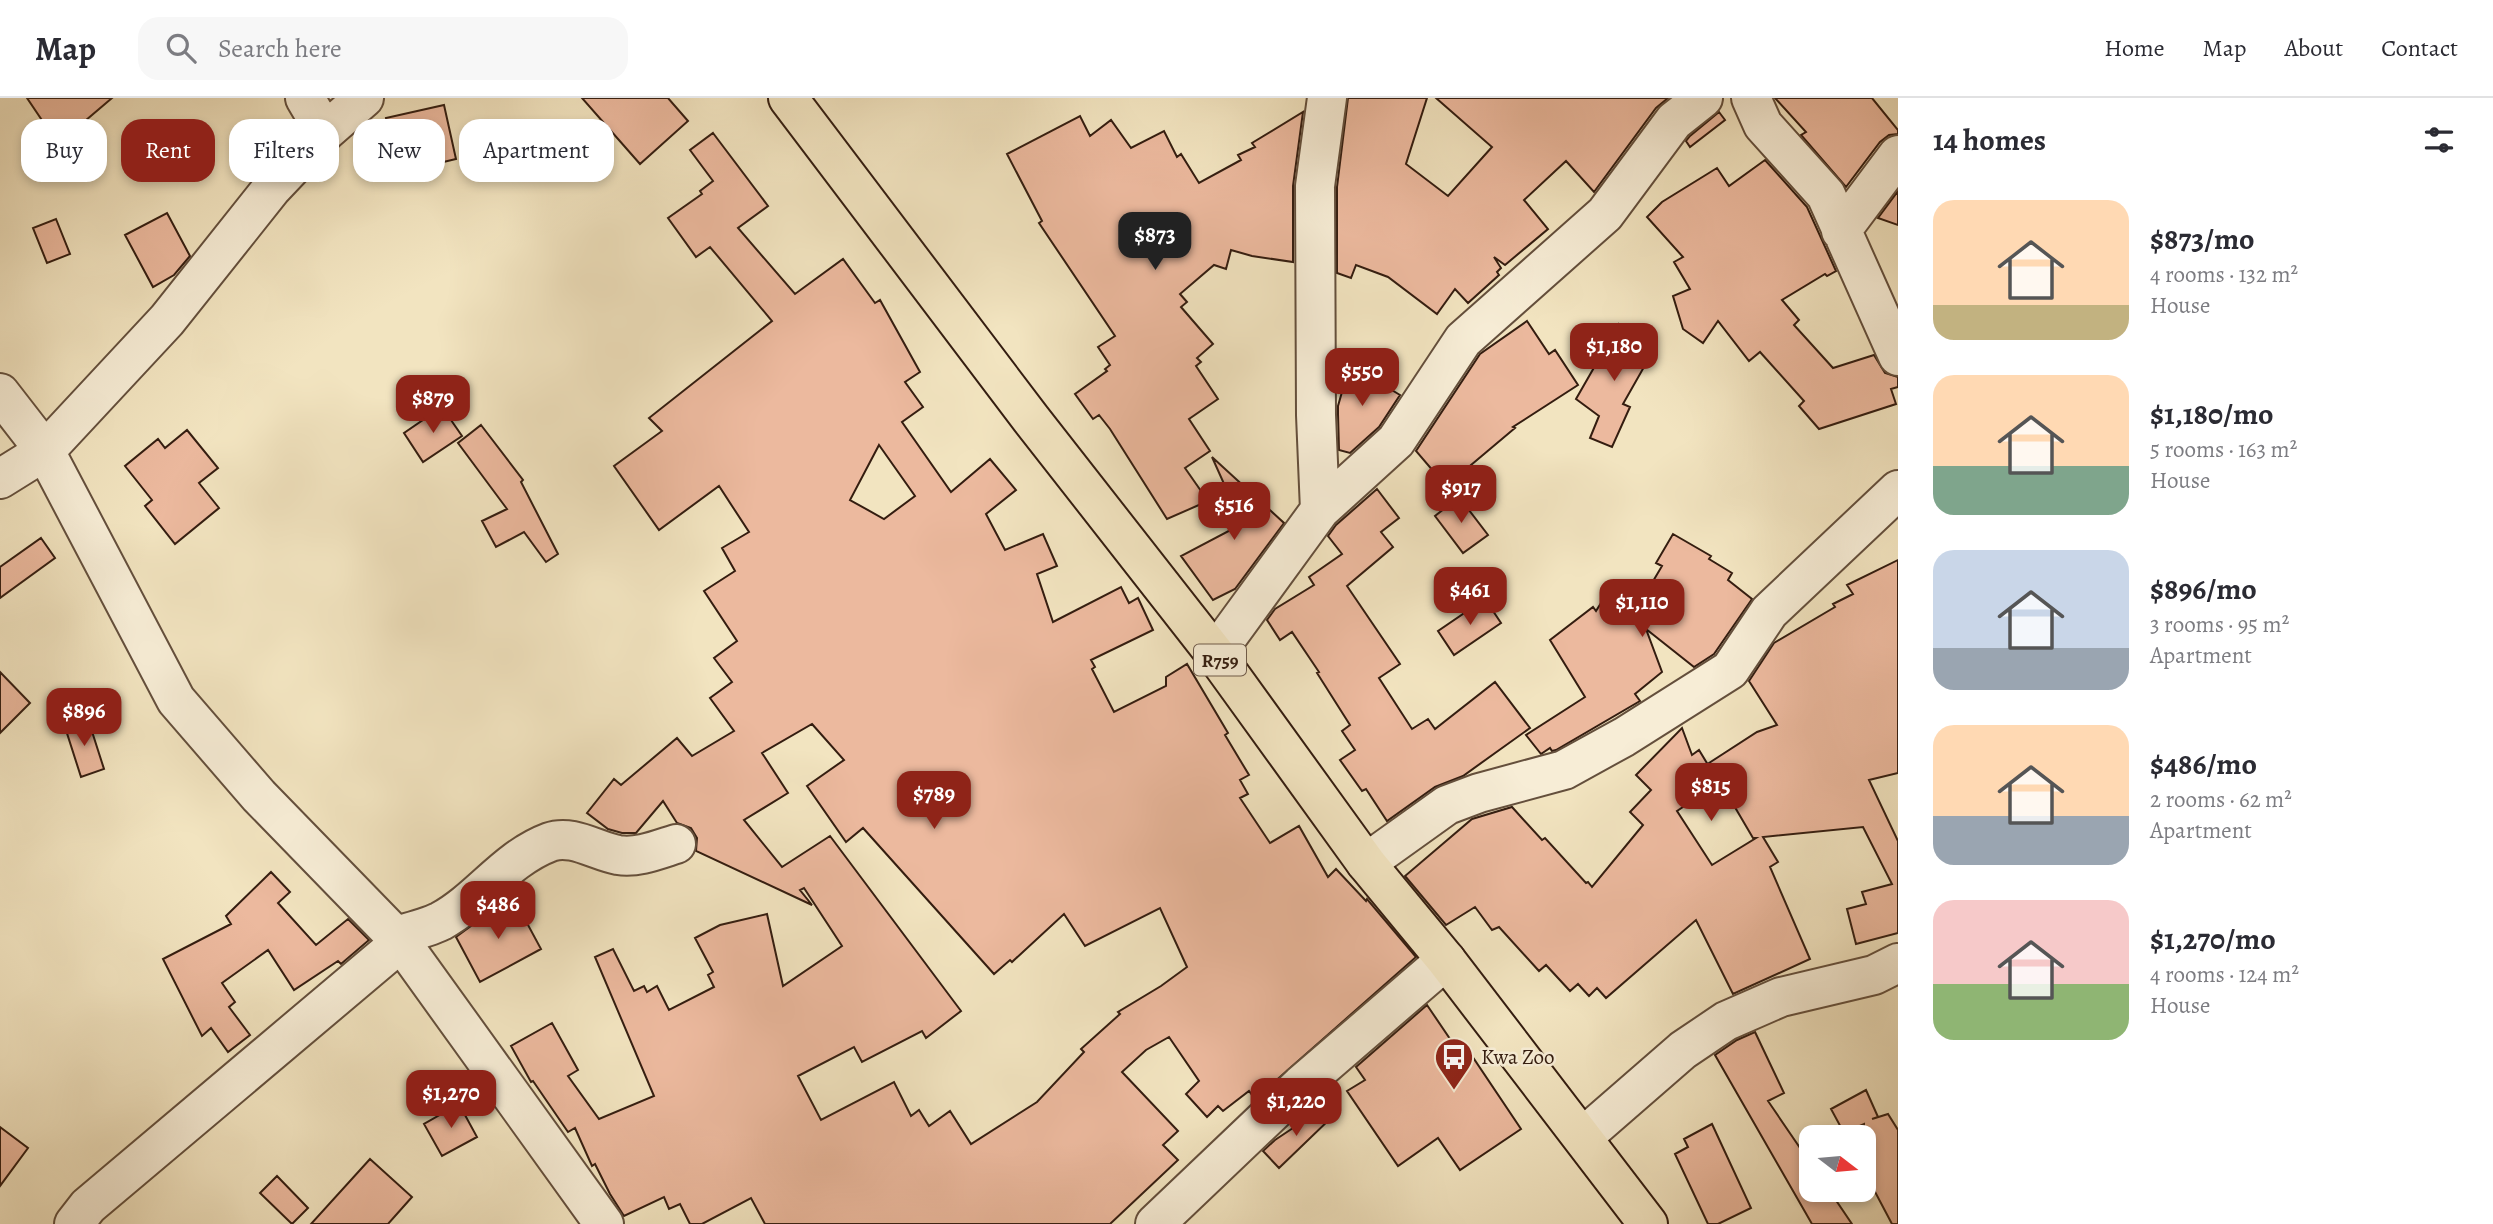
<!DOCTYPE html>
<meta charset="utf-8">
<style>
:root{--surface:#fff;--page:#f7f7f7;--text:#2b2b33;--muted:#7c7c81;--line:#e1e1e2;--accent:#8f2418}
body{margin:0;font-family:Alegreya,serif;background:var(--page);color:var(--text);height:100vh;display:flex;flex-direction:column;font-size:26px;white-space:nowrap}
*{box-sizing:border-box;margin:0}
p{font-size:23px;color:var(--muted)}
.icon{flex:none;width:38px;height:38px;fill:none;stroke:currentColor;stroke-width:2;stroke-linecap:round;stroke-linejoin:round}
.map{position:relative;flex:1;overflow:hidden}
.sheet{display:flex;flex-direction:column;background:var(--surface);width:595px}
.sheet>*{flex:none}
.guide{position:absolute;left:21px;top:21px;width:665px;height:63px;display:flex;gap:14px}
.needle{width:46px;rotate:106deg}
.buttons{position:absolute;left:1799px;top:1027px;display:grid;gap:14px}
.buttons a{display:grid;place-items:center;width:77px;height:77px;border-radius:14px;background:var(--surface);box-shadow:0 4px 10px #0003;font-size:35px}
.price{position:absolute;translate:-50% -60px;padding:0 16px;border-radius:14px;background:var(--accent);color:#fff;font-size:23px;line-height:46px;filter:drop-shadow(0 2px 4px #0008)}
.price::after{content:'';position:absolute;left:50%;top:42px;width:21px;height:16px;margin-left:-10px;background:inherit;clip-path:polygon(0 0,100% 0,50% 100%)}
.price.current{background:#222;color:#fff}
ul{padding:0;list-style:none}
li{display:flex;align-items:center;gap:21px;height:175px;padding:0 35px}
li span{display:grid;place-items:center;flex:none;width:196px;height:140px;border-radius:21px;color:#555}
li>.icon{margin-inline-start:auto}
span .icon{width:84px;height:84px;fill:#fffc;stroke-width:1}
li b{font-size:30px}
h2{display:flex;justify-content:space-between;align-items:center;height:84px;padding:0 35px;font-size:30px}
.chip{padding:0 24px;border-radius:21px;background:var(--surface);box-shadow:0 4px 10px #0003;font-size:24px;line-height:63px}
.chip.current{background:var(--accent);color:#fff}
header{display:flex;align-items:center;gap:42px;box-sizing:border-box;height:98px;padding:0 35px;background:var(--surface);border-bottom:2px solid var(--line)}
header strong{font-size:33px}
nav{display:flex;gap:38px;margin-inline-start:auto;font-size:24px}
.search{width:490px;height:63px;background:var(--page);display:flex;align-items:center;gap:18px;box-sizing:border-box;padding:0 24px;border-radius:21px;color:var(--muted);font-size:26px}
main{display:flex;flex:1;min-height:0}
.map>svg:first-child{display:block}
.building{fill:#ecb99e;stroke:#341d10;stroke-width:2;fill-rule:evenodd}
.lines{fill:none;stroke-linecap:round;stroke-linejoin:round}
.minor-casing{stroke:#644f3c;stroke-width:42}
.major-casing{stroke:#341d10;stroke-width:42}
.minor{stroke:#f7edd6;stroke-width:38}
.major{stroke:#f2e4c0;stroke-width:38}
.labels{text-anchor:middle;stroke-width:5;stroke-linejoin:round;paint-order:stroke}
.shield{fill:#f7edd6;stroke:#6e5b4b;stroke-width:2}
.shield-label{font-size:19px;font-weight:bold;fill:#341d10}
.poi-label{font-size:21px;fill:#341d10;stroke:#f7edd6;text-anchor:start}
</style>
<header>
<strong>Map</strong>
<div class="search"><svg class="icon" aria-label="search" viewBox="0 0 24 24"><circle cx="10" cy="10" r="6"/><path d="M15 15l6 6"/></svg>Search here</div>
<nav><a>Home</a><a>Map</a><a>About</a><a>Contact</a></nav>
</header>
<main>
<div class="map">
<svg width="1898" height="1126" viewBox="0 0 1898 1126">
<rect width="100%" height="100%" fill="#f2e4c0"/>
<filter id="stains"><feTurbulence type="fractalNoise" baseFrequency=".00286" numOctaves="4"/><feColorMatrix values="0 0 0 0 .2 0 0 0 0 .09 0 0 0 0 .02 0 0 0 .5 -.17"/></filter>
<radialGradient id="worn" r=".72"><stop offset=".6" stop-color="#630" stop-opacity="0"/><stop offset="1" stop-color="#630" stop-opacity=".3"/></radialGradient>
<path class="building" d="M27,0H112L85,23L88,28L66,43H56Z
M582,0H668L688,23L640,66Z
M1348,0H1427L1406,66L1448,98L1492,49L1436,0H1668L1656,10L1594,94L1566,63L1524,102L1548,131L1505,167L1494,159L1501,170L1497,174L1499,177L1468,205L1455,191L1437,216L1388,179L1356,167L1351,180L1337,175V89Z
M1775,0H1872L1898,32V36L1889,37L1880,44L1846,89L1801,37L1806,34Z
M444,7L456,61L435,66L438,73L400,82L386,20Z
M1303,14L1293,88V164L1252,158L1231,152L1226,171L1214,167L1180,196L1187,204L1181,209L1213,246L1197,260L1201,264L1196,268L1218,301L1189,321L1210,353L1185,370L1208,403L1167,421L1110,331L1099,317L1093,321L1075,296L1107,273L1105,271L1110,267L1098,249L1115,238L1039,125L1042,123L1007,56L1080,18L1090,38L1111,22L1131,50L1164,33L1177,59L1181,56L1199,85L1241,62L1238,57L1255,49L1252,45Z
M1719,14L1725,22L1690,49L1686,43L1690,38Z
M713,35L768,108L738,130L795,196L843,161L875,205L880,202L920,274L905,284L923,309L902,324L951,394L990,361L1016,392L986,416L1005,452L1043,436L1057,468L1037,476L1053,524L1121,489L1129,505L1138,500L1153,532L1091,562L1095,569L1092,571L1114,614L1166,588V579L1187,566L1228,635L1225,637L1249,677L1240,682L1248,696L1240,700L1270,745L1299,728L1328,779L1336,771L1366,803L1367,801L1416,859L1255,1001L1249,993L1223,1013L1218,1008L1207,1019L1186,996L1199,983L1169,939L1146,952L1122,974L1178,1033L1163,1047L1178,1062L1110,1126H765L751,1100L702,1126H690L680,1106L669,1111L664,1099L624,1118L610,1096L595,1066L592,1068L575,1030L568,1034L533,983L531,984L511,948L552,925L578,972L568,978L599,1021L654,998L595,859L613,851L634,893L644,888L647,894L657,888L669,912L714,889L708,877L713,874L695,840L720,827L767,816L783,888L842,848L804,790L800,792L812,807L696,753L697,740L691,730L677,725L663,703L636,735H622L608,731L587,715L614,681L621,687L677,640L692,658L734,633L710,600L732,584L714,560L737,543L704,493L735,473L722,450L749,434L719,388L659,432L614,368L662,333L649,320L772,223L710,149L696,159L668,120L702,96L700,93L713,83L690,52ZM879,347L915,398L884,421L850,402ZM812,626L844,662L807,688L846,744L863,730L994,876L1010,862L1012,864L1064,816L1085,848L1160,810L1187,869L1161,888L1118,914L1120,916L1081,951L1084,954L1037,1004L971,1046L950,1013L929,1028L919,1012L911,1018L894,984L821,1022L798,978L854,949L862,964L922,933L926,940L961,913L830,738L782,769L744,722L788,695L762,655Z
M1765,62L1807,109L1836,173L1827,178L1825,176L1782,202L1799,222L1794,227L1833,270L1874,257L1885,275L1898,279V289L1891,291L1896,306L1819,331L1799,308L1804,303L1760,254L1749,263L1718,223L1703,245L1683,231L1673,198L1690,191L1674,164L1683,159L1647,119L1662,104L1717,70L1729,88Z
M1898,93V127L1878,120Z
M167,115L190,158L174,177L153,189L125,137Z
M56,121L70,156L47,165L33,130Z
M1527,223L1549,256L1555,252L1578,287L1513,329L1515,330L1446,388L1416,353L1480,256Z
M1619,226L1653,249L1640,267L1644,269L1623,306L1630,309L1612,349L1590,340L1599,318L1576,301Z
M1347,265L1400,297L1379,329L1350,355L1339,352L1338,316V308L1346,280L1351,276L1344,268Z
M442,309L462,338L423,364L404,335Z
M481,327L523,382L521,384L558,456L546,464L524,434L496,449L482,423L507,411L458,345Z
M187,332L218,370L199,385L219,410L175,446L145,408L152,402L125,368L158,341L165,350Z
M1212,359L1284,425L1235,491L1213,502L1181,458L1242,426Z
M1377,391L1399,420L1381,434L1393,449L1347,488L1400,566L1379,580L1412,631L1428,621L1435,631L1495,584L1530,630L1463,678L1435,689L1387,723L1366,691L1362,693L1340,662L1355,652L1342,633L1350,627L1317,575L1319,574L1292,534L1280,542L1267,522L1275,511L1314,487L1309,479L1342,456L1328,438L1336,427Z
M1459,399L1488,437L1463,455L1435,418Z
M1673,436L1711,458L1709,461L1732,475L1728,482L1752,501L1714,556L1694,569L1646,531L1662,574L1635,596L1640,603L1556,652L1552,653L1550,650L1541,656L1526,637L1585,599L1550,542L1593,509L1596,513L1608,494L1636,512L1662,468L1656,465Z
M41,440L55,460L0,500V469Z
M1898,462V675L1869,682L1898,743V835L1856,846L1847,811L1866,806L1862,794L1892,786L1863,729L1763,739L1778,764L1770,769L1810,861L1733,896L1696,822L1606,900L1597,890L1589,898L1578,886L1570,893L1546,867L1539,873L1499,829L1492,832L1475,809L1446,827L1405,778L1472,721L1512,709L1542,742L1545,740L1586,785L1588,784L1592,789L1643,727L1630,714L1651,692L1636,677L1682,630L1692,657L1699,652L1719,685L1677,713L1712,767L1756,740H1753L1709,665L1757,634L1777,627L1749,583L1774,545L1835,509L1833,506L1853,496L1847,487Z
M1485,501L1501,525L1454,557L1438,533Z
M0,574L30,605L0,635Z
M88,621L104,671L81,679L65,629Z
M271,774L290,794L278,805L316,847L348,821L369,842L341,866L338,863L294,892L268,852L222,885L235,904L229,909L250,937L228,954L211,930L202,938L163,861L231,826L226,818Z
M514,801L541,851L480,884L456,839L490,814Z
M1427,907L1465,963L1472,958L1521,1031L1460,1072L1438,1040L1398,1068L1347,993L1365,982L1356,969Z
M1755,934L1784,995L1768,1003L1811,1066V1092H1829L1852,1126H1812L1715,957L1737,942Z
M1866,992L1878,1019L1872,1021L1888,1016L1898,1032V1126H1892L1864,1073V1026L1844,1035L1831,1011Z
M459,1006L477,1039L442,1058L424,1026Z
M1323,1010L1331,1020L1279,1070L1263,1053L1275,1042Z
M1712,1026L1751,1110L1718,1126H1708L1675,1056L1688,1049L1684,1041Z
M0,1029L28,1050L0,1088Z
M370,1061L412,1099L388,1126H311Z
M277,1078L308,1110L292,1126L260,1095Z"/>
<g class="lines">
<g class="minor-casing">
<path id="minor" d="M305,0L325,34
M1751,0L1763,27L1826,97L1898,258
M1841,133L1898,57
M0,295L45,353L176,602L259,698L401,844L604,1126
M0,381L45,353L167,222L272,90L325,34L364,0
M1320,412L1316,317L1315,88L1327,0
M1215,556L1320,412L1396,343L1463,242L1605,116L1674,23L1703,0
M1366,765L1447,707L1479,695L1564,672L1624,639L1730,572L1769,514L1898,392
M395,838C410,834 427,830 441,823C481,801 505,761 550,744C572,736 596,753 618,757C638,760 657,752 676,746
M1583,1039L1683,952L1726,923L1781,899L1874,877L1898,865
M74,1126L88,1108L401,844
M1155,1126L1301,987L1446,862"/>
</g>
<g class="major-casing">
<path id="major" d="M788,0L1031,321L1215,556L1366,765L1446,862L1648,1126"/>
</g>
<use href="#minor" class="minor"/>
<use href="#major" class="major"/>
</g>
<defs>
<g id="bus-pin" transform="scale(2.0125)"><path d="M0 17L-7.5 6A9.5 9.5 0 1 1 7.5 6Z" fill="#8f2418" stroke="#f7edd6"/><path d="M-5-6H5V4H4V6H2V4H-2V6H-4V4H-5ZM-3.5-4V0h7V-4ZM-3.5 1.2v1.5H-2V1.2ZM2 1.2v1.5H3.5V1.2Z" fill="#fff"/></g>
</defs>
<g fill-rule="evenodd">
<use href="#bus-pin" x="1454" y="959"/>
</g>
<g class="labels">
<rect class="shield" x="1194" y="546.5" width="52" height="31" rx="5"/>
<g class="shield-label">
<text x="1220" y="569">R759</text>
</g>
<g class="poi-label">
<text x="1481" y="966">Kwa Zoo</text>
</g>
</g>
<rect width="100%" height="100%" filter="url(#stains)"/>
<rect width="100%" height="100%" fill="url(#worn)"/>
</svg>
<div class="buttons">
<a><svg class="needle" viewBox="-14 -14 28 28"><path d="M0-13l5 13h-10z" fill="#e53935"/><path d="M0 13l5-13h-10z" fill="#7c7c81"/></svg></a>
</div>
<b class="price current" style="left:1155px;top:174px">$873</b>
<b class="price" style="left:1614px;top:285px">$1,180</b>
<b class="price" style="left:1362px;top:310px">$550</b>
<b class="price" style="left:433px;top:337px">$879</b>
<b class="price" style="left:1461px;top:427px">$917</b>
<b class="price" style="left:1234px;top:444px">$516</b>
<b class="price" style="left:1470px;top:529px">$461</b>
<b class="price" style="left:1642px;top:541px">$1,110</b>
<b class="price" style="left:84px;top:650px">$896</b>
<b class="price" style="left:1711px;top:725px">$815</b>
<b class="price" style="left:934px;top:733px">$789</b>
<b class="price" style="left:498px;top:843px">$486</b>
<b class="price" style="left:451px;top:1032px">$1,270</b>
<b class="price" style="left:1296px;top:1040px">$1,220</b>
<div class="guide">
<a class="chip">Buy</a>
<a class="chip current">Rent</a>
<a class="chip">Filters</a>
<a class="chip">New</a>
<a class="chip">Apartment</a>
</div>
</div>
<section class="sheet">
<h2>14 homes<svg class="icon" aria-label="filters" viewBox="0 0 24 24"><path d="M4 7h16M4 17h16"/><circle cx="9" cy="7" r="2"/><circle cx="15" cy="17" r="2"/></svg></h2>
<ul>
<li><span style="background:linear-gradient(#ffd9b3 75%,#c2b280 0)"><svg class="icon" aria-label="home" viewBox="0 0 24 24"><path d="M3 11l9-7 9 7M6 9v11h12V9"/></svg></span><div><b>$873/mo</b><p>4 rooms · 132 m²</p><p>House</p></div></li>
<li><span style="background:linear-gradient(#ffd9b3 65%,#7fa58c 0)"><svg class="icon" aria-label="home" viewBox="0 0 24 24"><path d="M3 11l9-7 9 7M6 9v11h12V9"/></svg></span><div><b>$1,180/mo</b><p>5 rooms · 163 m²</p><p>House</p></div></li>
<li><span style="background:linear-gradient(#c9d6e8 70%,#9aa5b1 0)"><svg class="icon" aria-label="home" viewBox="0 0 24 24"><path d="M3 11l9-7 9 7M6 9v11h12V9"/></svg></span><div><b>$896/mo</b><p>3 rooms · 95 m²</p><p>Apartment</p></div></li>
<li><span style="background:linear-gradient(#ffd9b3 65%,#9aa5b1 0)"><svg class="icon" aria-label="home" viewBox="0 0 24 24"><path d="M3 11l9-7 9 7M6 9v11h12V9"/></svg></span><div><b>$486/mo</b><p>2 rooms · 62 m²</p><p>Apartment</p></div></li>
<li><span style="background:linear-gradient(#f6c9c9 60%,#8fb573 0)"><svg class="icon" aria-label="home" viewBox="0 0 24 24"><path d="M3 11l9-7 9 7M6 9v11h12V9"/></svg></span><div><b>$1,270/mo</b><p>4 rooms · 124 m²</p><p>House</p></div></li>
</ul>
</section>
</main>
